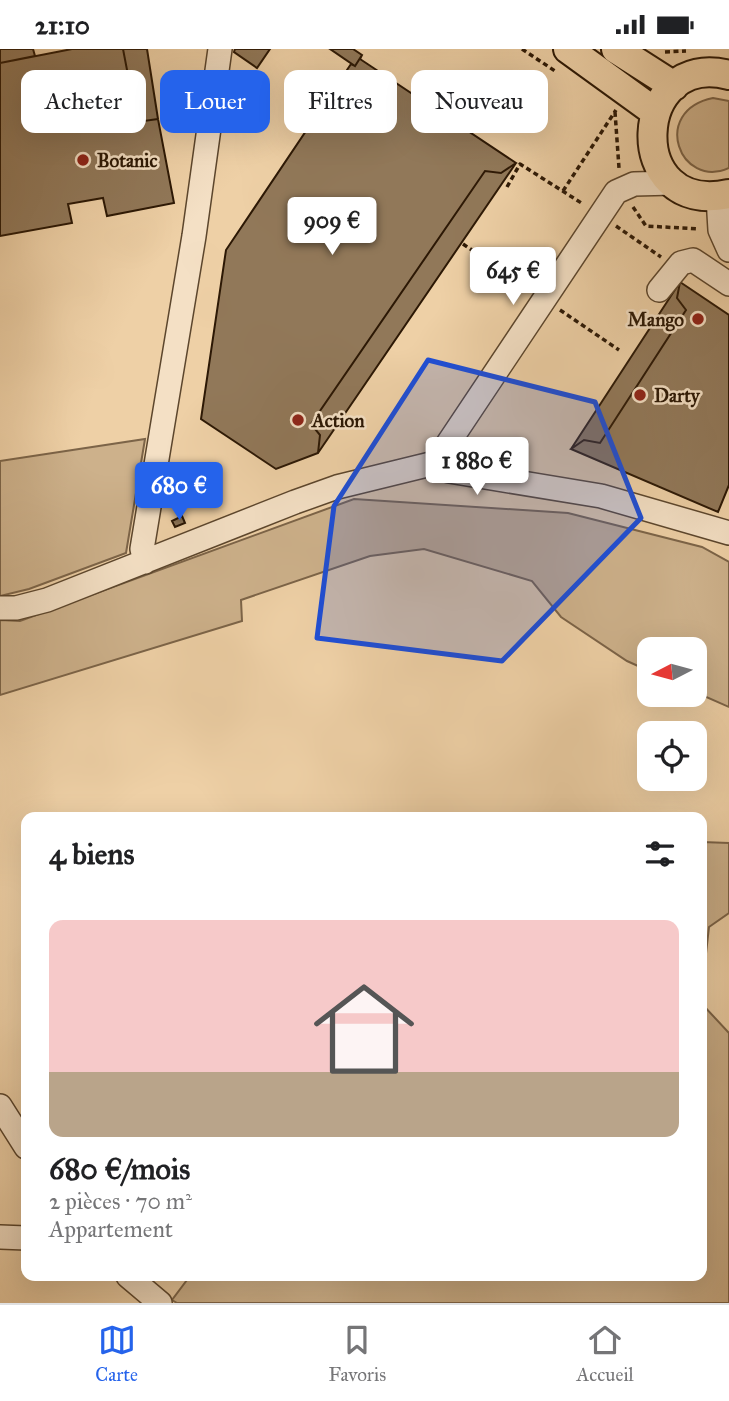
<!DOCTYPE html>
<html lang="fr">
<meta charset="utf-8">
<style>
:root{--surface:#fff;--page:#f6f6f6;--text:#202124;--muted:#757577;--line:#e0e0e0;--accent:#2563eb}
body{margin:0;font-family:"IM FELL Great Primer",serif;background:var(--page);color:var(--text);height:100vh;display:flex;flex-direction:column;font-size:26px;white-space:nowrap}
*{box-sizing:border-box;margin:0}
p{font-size:23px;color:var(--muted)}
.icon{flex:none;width:38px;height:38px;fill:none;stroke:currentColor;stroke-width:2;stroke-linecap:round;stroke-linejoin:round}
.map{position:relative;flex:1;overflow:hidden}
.drawer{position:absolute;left:21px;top:763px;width:686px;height:469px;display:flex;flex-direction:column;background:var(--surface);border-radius:14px;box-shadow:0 7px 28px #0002}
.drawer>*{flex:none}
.guide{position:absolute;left:21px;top:21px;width:688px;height:63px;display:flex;gap:14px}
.needle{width:46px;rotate:264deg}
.tools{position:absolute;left:637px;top:588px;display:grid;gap:14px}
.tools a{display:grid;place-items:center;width:70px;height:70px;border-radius:14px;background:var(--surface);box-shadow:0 7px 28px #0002;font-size:35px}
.price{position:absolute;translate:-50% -60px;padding:0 16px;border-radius:7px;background:#fff;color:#222;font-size:23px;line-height:46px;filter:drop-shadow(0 2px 4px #0008)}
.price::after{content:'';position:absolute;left:50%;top:42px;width:21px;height:16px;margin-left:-10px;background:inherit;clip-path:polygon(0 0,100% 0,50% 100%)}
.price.on{background:var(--accent);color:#fff}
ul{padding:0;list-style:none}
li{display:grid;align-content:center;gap:14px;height:371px;padding:0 28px}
li span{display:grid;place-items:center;height:217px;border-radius:14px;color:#555}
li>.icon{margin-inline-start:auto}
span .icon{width:126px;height:126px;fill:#fffc;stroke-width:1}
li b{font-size:30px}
h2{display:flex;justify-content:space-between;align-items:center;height:84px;padding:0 28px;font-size:30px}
.chip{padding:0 24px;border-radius:14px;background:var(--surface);box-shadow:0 7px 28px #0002;font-size:24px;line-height:63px}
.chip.on{background:var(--accent);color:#fff}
.status{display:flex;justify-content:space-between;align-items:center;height:49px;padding:0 35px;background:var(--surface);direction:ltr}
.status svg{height:19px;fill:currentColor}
.menu{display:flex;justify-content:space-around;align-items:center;height:98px;border-top:2px solid var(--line);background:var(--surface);font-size:19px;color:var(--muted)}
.menu a{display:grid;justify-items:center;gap:4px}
.menu .on{color:var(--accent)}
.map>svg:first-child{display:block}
.green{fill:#cdb18b;stroke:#7c6448;stroke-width:2}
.building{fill:#917859;stroke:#2c1805;stroke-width:2}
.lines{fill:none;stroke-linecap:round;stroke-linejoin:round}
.minor-casing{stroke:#5c462d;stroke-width:26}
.major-casing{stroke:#2c1805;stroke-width:32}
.path{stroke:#2c1805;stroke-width:3.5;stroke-dasharray:5 3.5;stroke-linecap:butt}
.minor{stroke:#f4e0c5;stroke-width:23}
.major{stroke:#eed0a6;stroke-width:28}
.marked{fill:#1d4ed8;fill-opacity:0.2;stroke:#1d4ed8;stroke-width:5;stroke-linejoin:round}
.poi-dot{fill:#8f2418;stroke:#f4e0c5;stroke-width:2.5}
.labels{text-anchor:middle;stroke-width:5;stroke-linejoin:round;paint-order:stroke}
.poi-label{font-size:19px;font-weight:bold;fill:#2c1805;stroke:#f4e0c5;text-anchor:start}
</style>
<div class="status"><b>21:10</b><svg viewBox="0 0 49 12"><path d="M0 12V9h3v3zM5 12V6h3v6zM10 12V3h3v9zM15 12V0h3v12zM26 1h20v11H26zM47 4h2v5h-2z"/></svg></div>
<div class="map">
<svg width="729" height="1254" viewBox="0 0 729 1254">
<rect width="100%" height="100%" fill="#eed0a6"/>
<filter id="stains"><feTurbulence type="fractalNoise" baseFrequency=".00286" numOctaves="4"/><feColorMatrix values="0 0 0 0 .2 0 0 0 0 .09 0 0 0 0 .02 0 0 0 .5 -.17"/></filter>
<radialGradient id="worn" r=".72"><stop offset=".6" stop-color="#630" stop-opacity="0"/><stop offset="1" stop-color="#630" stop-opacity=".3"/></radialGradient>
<path class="green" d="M713,49L729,52V119C680,141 650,62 713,49Z
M145,390L126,504L29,540L0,547V412Z
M354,450L568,464L702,498L729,513V658L695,643V600H649V622L627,612L561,568L532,532L424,500L370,507L241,551L242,572L0,646V571L20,572Z
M702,793L729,794V864L709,878L702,940Z
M702,955L729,984V1254H177L172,1251L190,1227H702Z"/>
<path class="building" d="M0,0H33L35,7L0,14Z
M72,0H123L137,73L158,70L174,154L107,167L103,149L68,155L72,174L0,187V14Z
M123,0H147L158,70L137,73Z
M235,0H270L257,19L234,3Z
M330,0H353L362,6L355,17Z
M362,6L360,10L516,114L501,124L485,122L311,375L320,386L318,404L276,420L201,370L226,201L351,15L355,17Z
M516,114L318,404L320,386L311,375L485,122L501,124Z
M680,233L729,266V436L718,463L571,400L584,391L600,394L686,261L677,249Z
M680,233L677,249L686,261L600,394L584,391L571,400Z
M182,467L185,474L175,478L172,472Z"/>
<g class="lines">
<g class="minor-casing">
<path id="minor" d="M718,148L720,181L729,201
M659,241L681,214L693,211L729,235
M435,414L616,143L634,135L674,134
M435,414L449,422L601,447L729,484
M145,513L142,500L194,187L220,0
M0,559H16L47,551L295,453L337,438L435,414
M0,1057L26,1098
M0,1188L26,1189
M128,1227L160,1254"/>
</g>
<g class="major-casing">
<path id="major" d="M568,0L655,63
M616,0L674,37
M729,26C632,0 622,168 729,145"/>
</g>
<path class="path" d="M522,0L555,22
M665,3L686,2
M615,63L619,119
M507,138L520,115L583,155
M563,142L616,61
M633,158L646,177L699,180
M616,177L661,208
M463,195L527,239
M560,261L619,301"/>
<use href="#minor" class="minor"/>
<use href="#major" class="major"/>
</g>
<path class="marked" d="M428,311L595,353L641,469L502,612L317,589L334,457Z"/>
<g class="poi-dot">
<circle cx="83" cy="111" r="7"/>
<circle cx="698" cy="270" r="7"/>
<circle cx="640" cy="346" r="7"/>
<circle cx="298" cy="371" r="7"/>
</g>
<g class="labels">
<g class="poi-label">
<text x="97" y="118">Botanic</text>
<text x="684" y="277" text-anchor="end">Mango</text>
<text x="654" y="353">Darty</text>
<text x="312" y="378">Action</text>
</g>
</g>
<rect width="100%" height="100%" filter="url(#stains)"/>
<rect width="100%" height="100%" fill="url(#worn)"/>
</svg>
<div class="tools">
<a><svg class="needle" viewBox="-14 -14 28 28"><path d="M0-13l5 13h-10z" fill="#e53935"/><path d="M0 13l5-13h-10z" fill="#757577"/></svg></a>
<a><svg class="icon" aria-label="locate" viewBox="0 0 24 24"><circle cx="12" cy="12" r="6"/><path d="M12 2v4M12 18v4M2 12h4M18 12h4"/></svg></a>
</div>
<b class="price" style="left:332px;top:208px">909 €</b>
<b class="price" style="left:513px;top:258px">645 €</b>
<b class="price" style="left:477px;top:448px">1 880 €</b>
<b class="price on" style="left:179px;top:473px">680 €</b>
<div class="guide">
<a class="chip">Acheter</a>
<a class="chip on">Louer</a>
<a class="chip">Filtres</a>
<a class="chip">Nouveau</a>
</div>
<section class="drawer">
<h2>4 biens<svg class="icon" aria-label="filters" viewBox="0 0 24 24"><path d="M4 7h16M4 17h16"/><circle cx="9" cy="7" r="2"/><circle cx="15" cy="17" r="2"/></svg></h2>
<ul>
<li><span style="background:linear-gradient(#f6c9c9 70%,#b9a48a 0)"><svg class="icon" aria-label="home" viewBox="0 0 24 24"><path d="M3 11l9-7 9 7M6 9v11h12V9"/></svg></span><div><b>680 €/mois</b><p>2 pièces · 70 m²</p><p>Appartement</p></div></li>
</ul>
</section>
</div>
<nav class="menu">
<a class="on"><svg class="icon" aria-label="map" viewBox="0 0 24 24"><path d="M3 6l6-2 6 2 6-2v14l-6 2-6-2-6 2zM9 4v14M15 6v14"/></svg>Carte</a>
<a><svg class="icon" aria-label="saved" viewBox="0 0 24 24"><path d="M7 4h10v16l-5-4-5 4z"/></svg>Favoris</a>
<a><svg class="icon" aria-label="home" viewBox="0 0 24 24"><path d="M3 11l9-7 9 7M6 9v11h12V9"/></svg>Accueil</a>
</nav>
